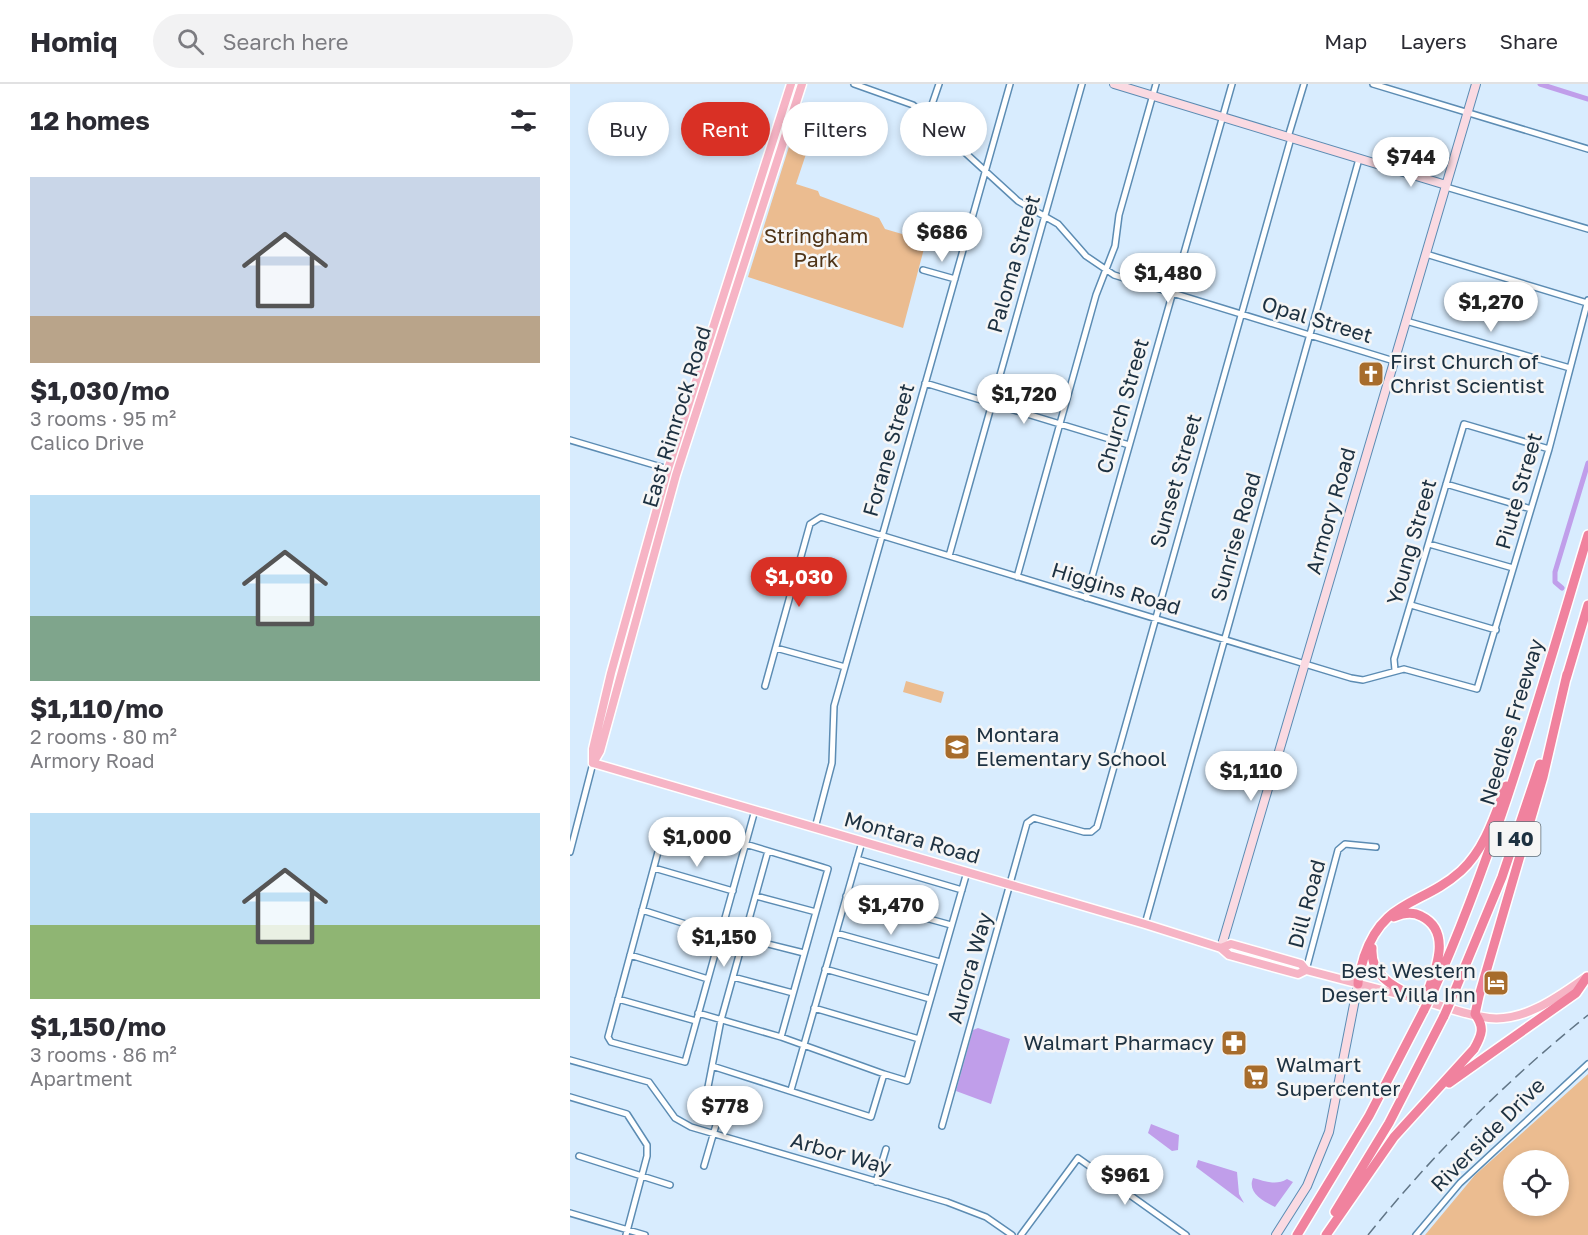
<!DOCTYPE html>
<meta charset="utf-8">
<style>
:root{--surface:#fff;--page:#f2f2f3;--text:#2b2b33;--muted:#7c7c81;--line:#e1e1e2;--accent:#d93025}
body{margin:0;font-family:"Golos Text",sans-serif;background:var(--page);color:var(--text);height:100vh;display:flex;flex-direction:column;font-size:22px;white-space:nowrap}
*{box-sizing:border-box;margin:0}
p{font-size:20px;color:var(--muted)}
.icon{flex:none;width:33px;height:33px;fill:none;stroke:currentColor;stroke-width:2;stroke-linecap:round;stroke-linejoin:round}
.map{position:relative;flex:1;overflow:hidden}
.sheet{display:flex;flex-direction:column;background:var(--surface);width:570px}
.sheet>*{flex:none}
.banner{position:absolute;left:18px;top:18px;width:570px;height:54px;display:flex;gap:12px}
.tools{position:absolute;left:933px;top:1066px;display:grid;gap:12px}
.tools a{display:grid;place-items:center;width:66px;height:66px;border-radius:50%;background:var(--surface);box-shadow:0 3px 9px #0003;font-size:30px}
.price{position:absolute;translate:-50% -51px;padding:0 14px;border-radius:21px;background:#fff;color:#222;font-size:20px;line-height:39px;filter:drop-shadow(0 2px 3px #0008)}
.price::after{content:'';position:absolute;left:50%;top:36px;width:18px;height:14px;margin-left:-9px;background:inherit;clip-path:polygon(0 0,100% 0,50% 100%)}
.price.selected{background:var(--accent);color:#fff}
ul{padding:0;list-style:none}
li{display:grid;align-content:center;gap:12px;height:318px;padding:0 30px}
li span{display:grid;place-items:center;height:186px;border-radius:0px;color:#555}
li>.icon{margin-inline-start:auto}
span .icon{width:108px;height:108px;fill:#fffc;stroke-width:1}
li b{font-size:26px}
h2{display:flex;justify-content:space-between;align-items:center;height:72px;padding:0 30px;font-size:26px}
.tag{padding:0 21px;border-radius:27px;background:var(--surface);box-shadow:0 3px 9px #0003;font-size:21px;line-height:54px}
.tag.selected{background:var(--accent);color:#fff}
header{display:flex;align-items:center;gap:36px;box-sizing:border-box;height:84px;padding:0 30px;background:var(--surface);border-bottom:2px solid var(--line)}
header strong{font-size:28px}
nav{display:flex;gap:33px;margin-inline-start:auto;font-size:21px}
.search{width:420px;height:54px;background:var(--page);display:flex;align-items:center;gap:15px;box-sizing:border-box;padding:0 21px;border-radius:33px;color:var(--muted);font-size:22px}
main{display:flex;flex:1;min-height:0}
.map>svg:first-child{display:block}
.green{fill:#ebbc90;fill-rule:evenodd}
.water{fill:#c09eea}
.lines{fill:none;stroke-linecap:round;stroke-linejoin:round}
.canal{stroke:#c09eea;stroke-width:5}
.street-casing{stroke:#5c8cb3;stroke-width:8}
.secondary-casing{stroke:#5c8cb3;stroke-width:10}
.primary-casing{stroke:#fff;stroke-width:11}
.highway-casing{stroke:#fff;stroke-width:12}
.street{stroke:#fff;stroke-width:5}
.secondary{stroke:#fadae2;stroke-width:8}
.primary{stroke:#f6b4c5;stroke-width:8}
.highway{stroke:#f0829e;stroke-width:9}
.rail{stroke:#617586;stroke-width:1.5;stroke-dasharray:12 6;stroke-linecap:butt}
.highway-bridge-casing{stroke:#fff;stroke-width:12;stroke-linecap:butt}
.highway-bridge{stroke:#f0829e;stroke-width:9}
.labels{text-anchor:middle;stroke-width:5;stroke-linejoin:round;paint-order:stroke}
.shield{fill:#f6f6f6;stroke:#5e6c77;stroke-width:1.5}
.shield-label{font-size:20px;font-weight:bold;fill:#1d3141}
.park-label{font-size:21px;fill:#4f3418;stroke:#f6f6f6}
.street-label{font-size:21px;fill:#1d3141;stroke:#f6f6f6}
.poi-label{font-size:21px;fill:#1d3141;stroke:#f6f6f6;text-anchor:start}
</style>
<header>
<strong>Homiq</strong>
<div class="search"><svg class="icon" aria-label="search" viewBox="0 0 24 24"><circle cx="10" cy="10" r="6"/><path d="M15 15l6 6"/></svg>Search here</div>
<nav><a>Map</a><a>Layers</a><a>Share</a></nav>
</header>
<main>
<section class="sheet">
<h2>12 homes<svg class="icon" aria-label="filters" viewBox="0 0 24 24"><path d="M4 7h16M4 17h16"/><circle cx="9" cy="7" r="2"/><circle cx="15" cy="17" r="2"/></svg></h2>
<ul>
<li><span style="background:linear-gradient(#c9d6e8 75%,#b9a48a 0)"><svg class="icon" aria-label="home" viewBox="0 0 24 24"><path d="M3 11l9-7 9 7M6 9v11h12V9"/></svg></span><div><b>$1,030/mo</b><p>3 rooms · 95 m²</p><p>Calico Drive</p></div></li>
<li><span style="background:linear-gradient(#bfe0f5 65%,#7fa58c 0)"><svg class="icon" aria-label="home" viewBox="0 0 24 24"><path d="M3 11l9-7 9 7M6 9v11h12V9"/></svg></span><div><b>$1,110/mo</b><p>2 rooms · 80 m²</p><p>Armory Road</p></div></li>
<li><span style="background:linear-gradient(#bfe0f5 60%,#8fb573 0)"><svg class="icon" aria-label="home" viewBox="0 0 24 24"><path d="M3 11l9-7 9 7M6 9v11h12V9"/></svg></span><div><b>$1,150/mo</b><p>3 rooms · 86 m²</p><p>Apartment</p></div></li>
</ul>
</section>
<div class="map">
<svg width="1018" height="1151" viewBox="0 0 1018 1151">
<rect width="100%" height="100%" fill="#d8ecfe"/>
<path class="green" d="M228,34L246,40L226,100L248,107L250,112L309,134L315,145L356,157L333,244L178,193Z
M336,597L374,608L371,619L333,608Z
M1018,990V1151H855L905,1091ZM944,1077H988V1122H944Z"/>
<path class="water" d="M408,944L440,955L421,1020L386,1007L403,946Z
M581,1040L609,1051L608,1066L602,1067L578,1049Z
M628,1076L667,1088L669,1110L674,1119L626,1083Z
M683,1094C695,1097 706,1102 717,1095L723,1098L705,1123C693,1117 677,1109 683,1094Z"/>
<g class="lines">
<path class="canal" d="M970,0L1018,15
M992,504L985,498V488L1018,379"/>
<g class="street-casing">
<path id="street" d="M284,0L343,21L448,117L488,140L516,172L544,191L824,277
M803,0L1018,65
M358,32L369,0
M718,53L734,0
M876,103L1018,145
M856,170L1017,219
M353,186L385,195
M836,237L1000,284
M355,299L559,361
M0,356L98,385
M876,400L961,425
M859,460L943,484
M379,472L512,0
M447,493L526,211L545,162L549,131L586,0
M516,514L662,0
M841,521L926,546
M206,564L275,583
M825,586L824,575L894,340L979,365
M195,602L240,440L251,433L781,594L793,596L834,585L907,605L979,365L1018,216
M245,744L262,679L264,622L440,0
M0,768L23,679
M287,775L392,806
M84,784L163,807
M186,812L246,828
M276,812L381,841
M72,826L150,851
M575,840L789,75
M266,849L370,878
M174,854L234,869
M60,871L138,895
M255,885L360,915
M736,886L768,766L775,760L806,763
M163,893L223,909
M48,915L126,937
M244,924L349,955
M128,929L211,953L258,785C205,769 153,753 100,738L95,742L38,953L41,958L115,978C138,894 162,810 185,726
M211,953L314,990
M0,976L79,998L105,1034L121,1043L377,1118L416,1133L442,1151
M142,982L301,1033L314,990L337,997L397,788
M221,1006L292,758
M137,1008L151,936L198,767
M0,1013L57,1030L77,1061V1072L56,1151
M372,1042L457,739L464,734L514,748H521L527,743L721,54
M9,1072L100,1101
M134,1082L153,1017
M306,1098L316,1065
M0,1129L75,1151
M451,1151L508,1074L616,1151
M846,1151L890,1099L1018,980"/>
</g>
<g class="secondary-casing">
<path id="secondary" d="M544,0L876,101
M651,864L906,0
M706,1151L737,1102L759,1048L788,900"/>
</g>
<g class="primary-casing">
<path id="primary" d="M23,679L575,840L651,864L659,871L728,890L736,886
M23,679L30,667L106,391L232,0
M23,679V665L41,589L98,385L221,0
M651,864L661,860L731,880L736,886L839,913
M851,916C873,922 896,931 919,934C954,938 988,913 1015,894"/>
</g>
<g class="highway-casing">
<path id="highway" d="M996,595L1018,521
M824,833C833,829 842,827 851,832C880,846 868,880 859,904
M802,864C800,894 827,904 850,916
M788,900C788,890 792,882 794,873C813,815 852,822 891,787C915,765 925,731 936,702
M862,910C928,762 971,606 1018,451
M881,916L932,793L970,680
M879,999L1006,909L1017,893
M765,1128L819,1039L874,932
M727,1151L799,1032L854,926
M756,1151L824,1053L904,965C912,951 915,943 905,930L909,912L973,693L997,590"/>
</g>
<use href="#street" class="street"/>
<use href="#secondary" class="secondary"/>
<use href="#primary" class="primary"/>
<use href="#highway" class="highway"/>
<path class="rail" d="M798,1151C863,1070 937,996 1018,931"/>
<g class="highway-bridge-casing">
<path id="highway-bridge" d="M854,926L862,910
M874,932L881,916"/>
</g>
<use href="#highway-bridge" class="highway-bridge"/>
</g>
<defs>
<g id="church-square" transform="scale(1.35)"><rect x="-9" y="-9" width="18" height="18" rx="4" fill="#a76c2c" stroke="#f6f6f6"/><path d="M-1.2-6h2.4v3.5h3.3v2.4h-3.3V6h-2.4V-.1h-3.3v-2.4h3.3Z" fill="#fff"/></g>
<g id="school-square" transform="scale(1.35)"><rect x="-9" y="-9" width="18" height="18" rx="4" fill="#a76c2c" stroke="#f6f6f6"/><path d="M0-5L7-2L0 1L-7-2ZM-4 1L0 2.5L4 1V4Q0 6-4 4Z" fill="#fff"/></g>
<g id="hotel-square" transform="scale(1.35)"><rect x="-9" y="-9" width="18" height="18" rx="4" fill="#a76c2c" stroke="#f6f6f6"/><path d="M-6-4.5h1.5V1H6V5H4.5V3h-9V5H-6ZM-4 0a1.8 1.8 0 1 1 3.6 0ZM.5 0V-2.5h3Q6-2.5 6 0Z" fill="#fff"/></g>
<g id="pharmacy-square" transform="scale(1.35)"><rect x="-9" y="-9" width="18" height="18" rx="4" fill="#a76c2c" stroke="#f6f6f6"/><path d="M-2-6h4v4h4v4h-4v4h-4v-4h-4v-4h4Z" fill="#fff"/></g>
<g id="supermarket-square" transform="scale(1.35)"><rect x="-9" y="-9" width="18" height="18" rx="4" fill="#a76c2c" stroke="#f6f6f6"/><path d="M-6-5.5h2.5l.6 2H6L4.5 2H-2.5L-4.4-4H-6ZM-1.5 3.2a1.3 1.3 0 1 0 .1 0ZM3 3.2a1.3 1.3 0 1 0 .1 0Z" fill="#fff"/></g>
</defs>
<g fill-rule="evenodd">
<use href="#church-square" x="801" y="290"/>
<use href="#school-square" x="387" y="663"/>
<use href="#hotel-square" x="926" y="899"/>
<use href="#pharmacy-square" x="664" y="959"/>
<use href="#supermarket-square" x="686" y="993"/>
</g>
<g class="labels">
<rect class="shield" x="919.5" y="738" width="51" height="34" rx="4.5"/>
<g class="shield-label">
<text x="945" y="762">I 40</text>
</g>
<g class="park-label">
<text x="246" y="159">Stringham<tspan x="246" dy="24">Park</tspan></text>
</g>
<g class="street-label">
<text transform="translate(444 180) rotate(-74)" y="7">Paloma Street</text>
<text transform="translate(747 236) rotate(17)" y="7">Opal Street</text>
<text transform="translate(553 322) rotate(-74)" y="7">Church Street</text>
<text transform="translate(107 333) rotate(-73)" y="7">East Rimrock Road</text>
<text transform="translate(319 366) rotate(-74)" y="7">Forane Street</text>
<text transform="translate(606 397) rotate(-74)" y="7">Sunset Street</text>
<text transform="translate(949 407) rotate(-74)" y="7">Piute Street</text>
<text transform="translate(761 427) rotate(-74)" y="7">Armory Road</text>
<text transform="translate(666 453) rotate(-74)" y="7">Sunrise Road</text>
<text transform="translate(842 458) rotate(-74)" y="7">Young Street</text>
<text transform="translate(546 505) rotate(17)" y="7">Higgins Road</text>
<text transform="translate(942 638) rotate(-73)" y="7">Needles Freeway</text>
<text transform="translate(342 754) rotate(16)" y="7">Montara Road</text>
<text transform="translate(737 820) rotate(-75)" y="7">Dill Road</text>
<text transform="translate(400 884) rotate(-74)" y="7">Aurora Way</text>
<text transform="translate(918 1051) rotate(-45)" y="7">Riverside Drive</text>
<text transform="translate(271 1070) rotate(16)" y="7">Arbor Way</text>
</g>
<g class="poi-label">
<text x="820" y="285">First Church of<tspan x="820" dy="24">Christ Scientist</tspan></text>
<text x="406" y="658">Montara<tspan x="406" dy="24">Elementary School</tspan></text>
<text x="906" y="894" text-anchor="end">Best Western<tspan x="906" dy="24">Desert Villa Inn</tspan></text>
<text x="644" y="966" text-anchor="end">Walmart Pharmacy</text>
<text x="706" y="988">Walmart<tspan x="706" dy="24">Supercenter</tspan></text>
</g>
</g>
</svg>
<div class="tools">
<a><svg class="icon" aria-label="locate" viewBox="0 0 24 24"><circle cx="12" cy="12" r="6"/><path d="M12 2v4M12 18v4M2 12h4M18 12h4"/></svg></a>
</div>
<b class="price" style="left:841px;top:104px">$744</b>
<b class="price" style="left:372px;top:179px">$686</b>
<b class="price" style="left:598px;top:220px">$1,480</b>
<b class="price" style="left:921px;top:249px">$1,270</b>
<b class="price" style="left:454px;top:341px">$1,720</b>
<b class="price selected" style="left:229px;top:524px">$1,030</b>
<b class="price" style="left:681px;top:718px">$1,110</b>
<b class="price" style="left:127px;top:784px">$1,000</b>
<b class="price" style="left:321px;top:852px">$1,470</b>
<b class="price" style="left:154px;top:884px">$1,150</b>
<b class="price" style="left:155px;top:1053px">$778</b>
<b class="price" style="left:555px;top:1122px">$961</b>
<div class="banner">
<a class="tag">Buy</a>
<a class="tag selected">Rent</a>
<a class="tag">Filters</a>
<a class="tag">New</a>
</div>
</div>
</main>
